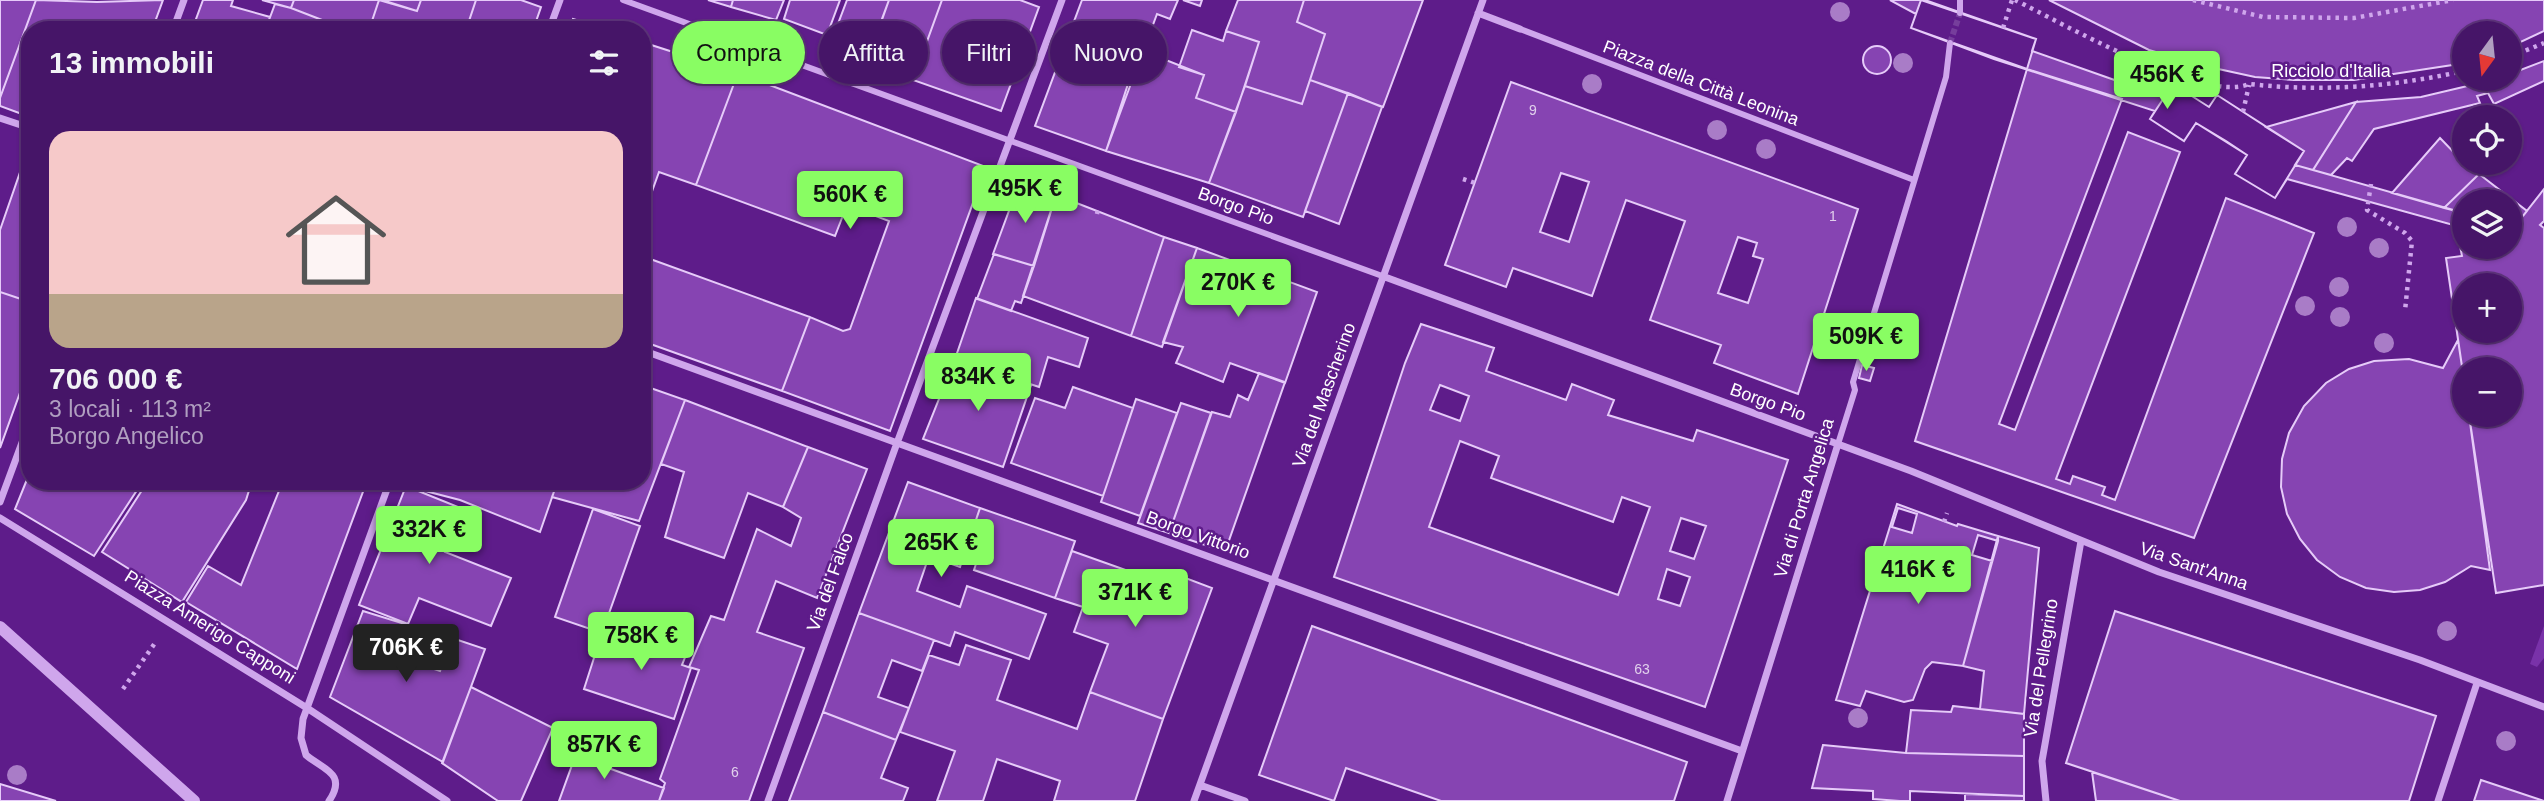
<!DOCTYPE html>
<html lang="it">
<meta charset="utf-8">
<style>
:root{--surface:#461568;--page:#4d1e6e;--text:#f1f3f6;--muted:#b09fc0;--line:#5e347c;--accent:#89fd63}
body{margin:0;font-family:Helvetica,sans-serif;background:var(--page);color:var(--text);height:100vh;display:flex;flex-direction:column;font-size:26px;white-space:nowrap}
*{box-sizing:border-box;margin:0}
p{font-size:23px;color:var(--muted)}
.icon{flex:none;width:38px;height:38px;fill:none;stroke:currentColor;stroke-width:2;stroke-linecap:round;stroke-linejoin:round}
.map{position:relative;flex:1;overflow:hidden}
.drawer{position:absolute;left:21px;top:21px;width:630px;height:469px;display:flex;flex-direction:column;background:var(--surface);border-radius:28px;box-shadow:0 2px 5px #0004,0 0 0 2px var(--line)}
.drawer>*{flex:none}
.guide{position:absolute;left:672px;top:21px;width:665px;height:63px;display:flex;gap:14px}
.needle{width:46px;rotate:195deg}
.buttons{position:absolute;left:2452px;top:21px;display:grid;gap:14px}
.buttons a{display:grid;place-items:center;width:70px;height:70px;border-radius:50%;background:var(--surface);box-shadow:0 2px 5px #0004,0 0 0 2px var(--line);font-size:35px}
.price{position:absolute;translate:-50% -60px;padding:0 16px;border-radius:7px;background:var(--accent);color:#111;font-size:23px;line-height:46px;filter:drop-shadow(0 2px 4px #0008)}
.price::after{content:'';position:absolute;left:50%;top:42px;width:21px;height:16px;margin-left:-10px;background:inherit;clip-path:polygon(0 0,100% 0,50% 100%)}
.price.current{background:#222;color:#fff}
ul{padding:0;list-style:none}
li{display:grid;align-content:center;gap:14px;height:371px;padding:0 28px}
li+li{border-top:2px solid var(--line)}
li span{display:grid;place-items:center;height:217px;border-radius:21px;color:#555}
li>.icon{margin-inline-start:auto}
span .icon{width:126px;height:126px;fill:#fffc;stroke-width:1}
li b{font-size:30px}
h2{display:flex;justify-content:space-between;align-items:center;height:84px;padding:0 28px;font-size:30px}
.tag{padding:0 24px;border-radius:32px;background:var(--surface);box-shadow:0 2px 5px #0004,0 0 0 2px var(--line);font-size:24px;line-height:63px}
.tag.current{background:var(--accent);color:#111}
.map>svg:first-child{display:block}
.green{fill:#7932a9}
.building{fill:#8644b2;stroke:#e6cbf9;stroke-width:2;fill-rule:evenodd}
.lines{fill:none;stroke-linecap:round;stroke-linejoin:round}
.pedestrian-tunnel{stroke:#763e9c;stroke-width:6;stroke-dasharray:6 3;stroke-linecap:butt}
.path{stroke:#cfa6ec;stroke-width:4.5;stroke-dasharray:3.5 5;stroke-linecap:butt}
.pedestrian{stroke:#cfa6ec;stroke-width:6}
.minor{stroke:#cfa6ec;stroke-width:7}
.tertiary{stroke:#cfa6ec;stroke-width:12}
.tree{fill:#a97cc7}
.labels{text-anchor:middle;stroke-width:5;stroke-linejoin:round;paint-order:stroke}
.number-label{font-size:14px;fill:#e1d0ec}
.street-label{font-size:18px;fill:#fff;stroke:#5e1c8a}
</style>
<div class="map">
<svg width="2544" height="801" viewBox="0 0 2544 801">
<rect width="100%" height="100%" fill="#5e1c8a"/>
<path class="green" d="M2544,626V658L2537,667L2530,664Z"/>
<path class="building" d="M0,0H36L0,98Z
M36,0L97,2L163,0L152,30H30V117L0,106V98Z
M203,0H233L231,6L270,17L265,30H192Z
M262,0H294L291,8Z
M294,0H379L369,30H348L291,8Z
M379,0L417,11L421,0H476L466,30H369Z
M382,0H421L417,11Z
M476,0H521L541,7L533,30H466Z
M708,0H733L731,7Z
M733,0H784L776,20L731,7Z
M790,0H840L827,35L784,19Z
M847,0H889L868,59L830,45Z
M889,0H942L913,80L866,62Z
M942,0H1020L1039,7L1001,111L913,80Z
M1082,0H1178L1170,19L1157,14L1138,65L1111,54L1102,75L1128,84L1106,151L1035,126Z
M1183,0H1202L1200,6Z
M1238,0H1304L1297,22L1325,34L1302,104L1245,86L1259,42L1226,31Z
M1304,0H1423L1383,107L1310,80L1325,34L1297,22Z
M1890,0H1925L2036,39L2032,51L2160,96L2173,84L2209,107L2217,95L2304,151L2295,165L2464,213V228L2287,179L2275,198L2235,174L2247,155L2196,123L2184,141L2150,119L2155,111L1994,59L1911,28L1916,14Z
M1921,0L2036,39L2027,69L1911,28Z
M2049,0H2544V31L2510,47V33H2464V62L2459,64L2354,80H2294L2255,77L2200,65L2149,50Z
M275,4L291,8L348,30H269L266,28Z
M573,19L586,23L605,30H570Z
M1192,30L1223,41L1226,31L1259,42L1236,112L1196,98L1204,75L1179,67Z
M642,42L738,73L696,185L659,172L646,208L642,206Z
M1863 60a14 14 0 1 1 28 0a14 14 0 1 1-28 0Z
M1143,51L1204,75L1196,98L1236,112L1209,183L1106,151Z
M2544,61V81L2494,104L2488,93L2477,96L2480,103L2374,129L2352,161L2347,158L2331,175L2313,170L2356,102L2421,97L2497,79H2510V74Z
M2027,69L2122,99L1999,424L2015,430L2128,132L2180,152L2056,479L2070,484L2073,476L2105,487L2102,495L2115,500L2226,198L2314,233L2194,538L1915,441Z
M738,73L986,167L890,431L782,391L810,317L843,331L850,329L889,221L847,205L835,236L696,185Z
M1310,80L1348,93L1303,217L1209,183L1245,86L1302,104Z
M1511,82L1858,209L1798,394L1714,363L1721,345L1650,320L1685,221L1626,200L1592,296L1513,268L1506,287L1445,265ZM1561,173L1589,182L1569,242L1540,232ZM1738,237L1757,243L1753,256L1763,259L1748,303L1718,293Z
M2173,84L2209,107L2217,95L2304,151L2275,198L2235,174L2247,155L2226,141L2196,123L2184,141L2150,119Z
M1348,93L1382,107L1339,224L1305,211Z
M2356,102L2313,170L2295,165L2304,151L2266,127Z
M2440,138L2464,163L2482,171L2479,174L2444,208L2392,193Z
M25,158L30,159V302L0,292V230Z
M2479,174L2527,211L2515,226L2510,224V201H2464V213L2444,208Z
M1020,181L1056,195L1034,266L993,254Z
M2544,189V221L2540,225L2544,228V585L2496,593L2469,415H2510V369H2464V380L2446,258L2462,256L2453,211L2464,213V247H2510V224L2515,226ZM2464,285H2510V331H2464Z
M1056,195L1164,237L1131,336L1023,296Z
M1164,237L1197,248L1162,347L1131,336Z
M1197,248L1317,292L1285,383L1230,363L1223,382L1176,363L1183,347L1163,342Z
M994,254L1034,266L1021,303L1015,301L1011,311L977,299Z
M642,256L810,317L782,391L642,341Z
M0,292L30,302V365L0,448Z
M976,298L1088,338L1079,367L1048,357L1039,387L955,359Z
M1421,324L1494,348L1486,371L1566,400L1572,384L1614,400L1608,415L1693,441L1697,430L1788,460L1705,707L1334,577L1405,363ZM1440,385L1469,396L1460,421L1430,410ZM1460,441L1499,456L1491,478L1613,522L1622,497L1650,507L1618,595L1429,527ZM1681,518L1706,526L1694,559L1670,551ZM1667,569L1690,577L1680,606L1658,599Z
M2458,340L2464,380V415H2469L2490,570L2471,566L2445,582L2420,590L2394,592L2366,588L2340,577L2317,560L2300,539L2287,514L2281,487L2282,459L2289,433L2304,406L2326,383L2349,369L2374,361L2409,359L2443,368Z
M955,359L1031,385L1003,467L923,439Z
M1862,365L1874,368L1870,381L1859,378Z
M1259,373L1285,382L1227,546L1220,550L1169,533L1212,412L1230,417L1238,395L1248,400Z
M642,385L685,400L639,521L552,497L558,481H642Z
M1073,387L1133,408L1103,496L1011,463L1035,398L1065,408Z
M1136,399L1177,413L1140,516L1101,502Z
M685,400L808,447L783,507L748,493L724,558L665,537L684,472L661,464Z
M1181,403L1211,413L1169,533L1138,523Z
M808,447L867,469L817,598L776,581L757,632L804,648L749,801H659L665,783L660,779L699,670L689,667L711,616L724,620L757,529L791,546L801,518L783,507Z
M30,472V481H143L94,556L15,509Z
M148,481H252L246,500L182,602L102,552Z
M283,481H367L297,669L186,602L208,566L241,585Z
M408,481H554L557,483L540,532L460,500L406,486Z
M908,482L980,508L960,567L929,556L917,591L960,607L967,586L1046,614L1029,659L955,632L950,646L859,613Z
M406,486L463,509L445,552L511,578L491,626L419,598L408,624L359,605Z
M1897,504L1957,526L1958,524L1998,536V541L1963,666L1932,662L1925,669L1913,700L1904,702L1866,691L1860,706L1836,700Z
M980,508L1075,541L1055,598L974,570L983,542L970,538Z
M1898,508L1917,514L1912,533L1892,527Z
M593,509L640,526L602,633L555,617Z
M1978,535L1998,541L1992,561L1972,555Z
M1998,536L2039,548L2024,714L1980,709L1984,671L1963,666Z
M1072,551L1162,583L1167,571L1212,588L1163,719L1090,692L1108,644L1074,632L1083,607L1055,598Z
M363,611L421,629L407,660L440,671L452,638L485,649L443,762L330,697Z
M2115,611L2436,716L2409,801H2180L2066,763Z
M859,613L934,640L922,671L892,660L878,697L909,708L896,740L823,712Z
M1312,626L1687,762L1674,801H1441L1346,768L1334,801L1259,775Z
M640,629L690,645L682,665L691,668L674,719L584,689L602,633L635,645Z
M966,645L1011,660L997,700L1077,729L1090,692L1163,719L1135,801H1054L1060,781L997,759L983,801H937L955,751L900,732L929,655L959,665Z
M471,687L553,728L521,801H498L442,763Z
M1953,706L2024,714V756L1906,753L1911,710L1951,712Z
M823,712L896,740L881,778L908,788L903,801H789Z
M580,743L604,747L600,765L664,788L659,801H559Z
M1823,745L1906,753L2024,756V796L1910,791V801H1900L1873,799V791L1812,788Z
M2092,772L2180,801H2096Z
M2481,780L2544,801H2474Z
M0,784L56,801H0Z
M1965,794L2024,796V801H1965Z"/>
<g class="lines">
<path class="pedestrian-tunnel" d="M1950,43L1960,13"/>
<path class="path" d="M2015,0C2060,22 2203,104 2249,84C2322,92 2392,87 2464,71
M2193,0L2263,17L2354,18L2453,0
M2003,28L2012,0
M2510,57L2544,43
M2243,112L2249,85
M1463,179L1475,183
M2371,184L2367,210L2405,233L2412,241L2405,311
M1097,214L1098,209
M1944,522L1947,513
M123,689L155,643"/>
<path class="pedestrian" d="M623,0L1385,277
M1960,13V0
M1520,29L1914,180
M1838,444L1855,390L1853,382L1946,77L1950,43"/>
<path class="minor" d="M1478,13L1520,29
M173,30L184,0
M549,30L560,0
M0,118L30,128
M1385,277L1911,471L2159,572L2420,660L2544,707
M642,350L1742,751
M0,502L30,421
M0,518L307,708L447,801
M1200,785L1245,801
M329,801C348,773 322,769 306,755L301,738L303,719L390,481
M768,801L897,443L1062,0
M1194,801L1483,0
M1727,801L1838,444
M2046,801L2042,761L2081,541
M2438,801L2477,683"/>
<path class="tertiary" d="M0,627L194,801"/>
</g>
<g class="tree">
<circle cx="1840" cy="12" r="10"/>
<circle cx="1903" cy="63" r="10"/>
<circle cx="1592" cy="84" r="10"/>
<circle cx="1717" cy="130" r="10"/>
<circle cx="1766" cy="149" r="10"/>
<circle cx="2347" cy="227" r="10"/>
<circle cx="2379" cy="248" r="10"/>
<circle cx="2339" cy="287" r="10"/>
<circle cx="2305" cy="306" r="10"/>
<circle cx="2340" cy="317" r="10"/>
<circle cx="2384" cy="343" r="10"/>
<circle cx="2447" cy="631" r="10"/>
<circle cx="1858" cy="718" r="10"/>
<circle cx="2506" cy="741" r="10"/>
<circle cx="17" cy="775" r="10"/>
</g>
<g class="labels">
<g class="number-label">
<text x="1533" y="115">9</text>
<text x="1833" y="221">1</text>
<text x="1642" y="674">63</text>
<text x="735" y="777">6</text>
</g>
<g class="street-label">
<text x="2331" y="77">Ricciolo d'Italia</text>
<text transform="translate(1701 83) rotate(21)" y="6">Piazza della Città Leonina</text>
<text transform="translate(1236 206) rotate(20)" y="6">Borgo Pio</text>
<text transform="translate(1324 395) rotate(-70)" y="6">Via del Mascherino</text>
<text transform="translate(1768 402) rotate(20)" y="6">Borgo Pio</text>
<text transform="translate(1804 498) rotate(-73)" y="6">Via di Porta Angelica</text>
<text transform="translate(1198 535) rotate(20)" y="6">Borgo Vittorio</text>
<text transform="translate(2194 566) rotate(19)" y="6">Via Sant'Anna</text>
<text transform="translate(830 582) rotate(-70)" y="6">Via del Falco</text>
<text transform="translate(210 627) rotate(32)" y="6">Piazza Amerigo Capponi</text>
<text transform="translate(2041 668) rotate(-81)" y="6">Via del Pellegrino</text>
</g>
</g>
</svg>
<div class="buttons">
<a><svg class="needle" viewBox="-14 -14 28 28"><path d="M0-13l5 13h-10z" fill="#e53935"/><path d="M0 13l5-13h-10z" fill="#b09fc0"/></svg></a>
<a><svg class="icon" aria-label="locate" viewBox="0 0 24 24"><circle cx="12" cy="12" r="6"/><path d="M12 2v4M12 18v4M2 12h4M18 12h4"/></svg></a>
<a><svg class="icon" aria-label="layers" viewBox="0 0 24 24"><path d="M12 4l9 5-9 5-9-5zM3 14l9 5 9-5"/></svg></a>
<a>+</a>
<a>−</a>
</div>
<b class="price" style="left:2167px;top:111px">456K €</b>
<b class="price" style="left:1025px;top:225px">495K €</b>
<b class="price" style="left:850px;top:231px">560K €</b>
<b class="price" style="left:1238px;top:319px">270K €</b>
<b class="price" style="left:1866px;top:373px">509K €</b>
<b class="price" style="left:978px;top:413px">834K €</b>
<b class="price" style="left:429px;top:566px">332K €</b>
<b class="price" style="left:941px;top:579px">265K €</b>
<b class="price" style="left:1918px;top:606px">416K €</b>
<b class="price" style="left:1135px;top:629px">371K €</b>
<b class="price" style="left:641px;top:672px">758K €</b>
<b class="price current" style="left:406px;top:684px">706K €</b>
<b class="price" style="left:604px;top:781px">857K €</b>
<div class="guide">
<a class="tag current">Compra</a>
<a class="tag">Affitta</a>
<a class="tag">Filtri</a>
<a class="tag">Nuovo</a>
</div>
<section class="drawer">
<h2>13 immobili<svg class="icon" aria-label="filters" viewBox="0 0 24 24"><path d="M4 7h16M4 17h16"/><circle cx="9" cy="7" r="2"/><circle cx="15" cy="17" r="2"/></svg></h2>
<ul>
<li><span style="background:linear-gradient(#f6c9c9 75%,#b9a48a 0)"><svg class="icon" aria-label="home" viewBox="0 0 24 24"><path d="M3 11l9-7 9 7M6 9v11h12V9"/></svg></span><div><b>706 000 €</b><p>3 locali · 113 m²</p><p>Borgo Angelico</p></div></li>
</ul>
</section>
</div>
